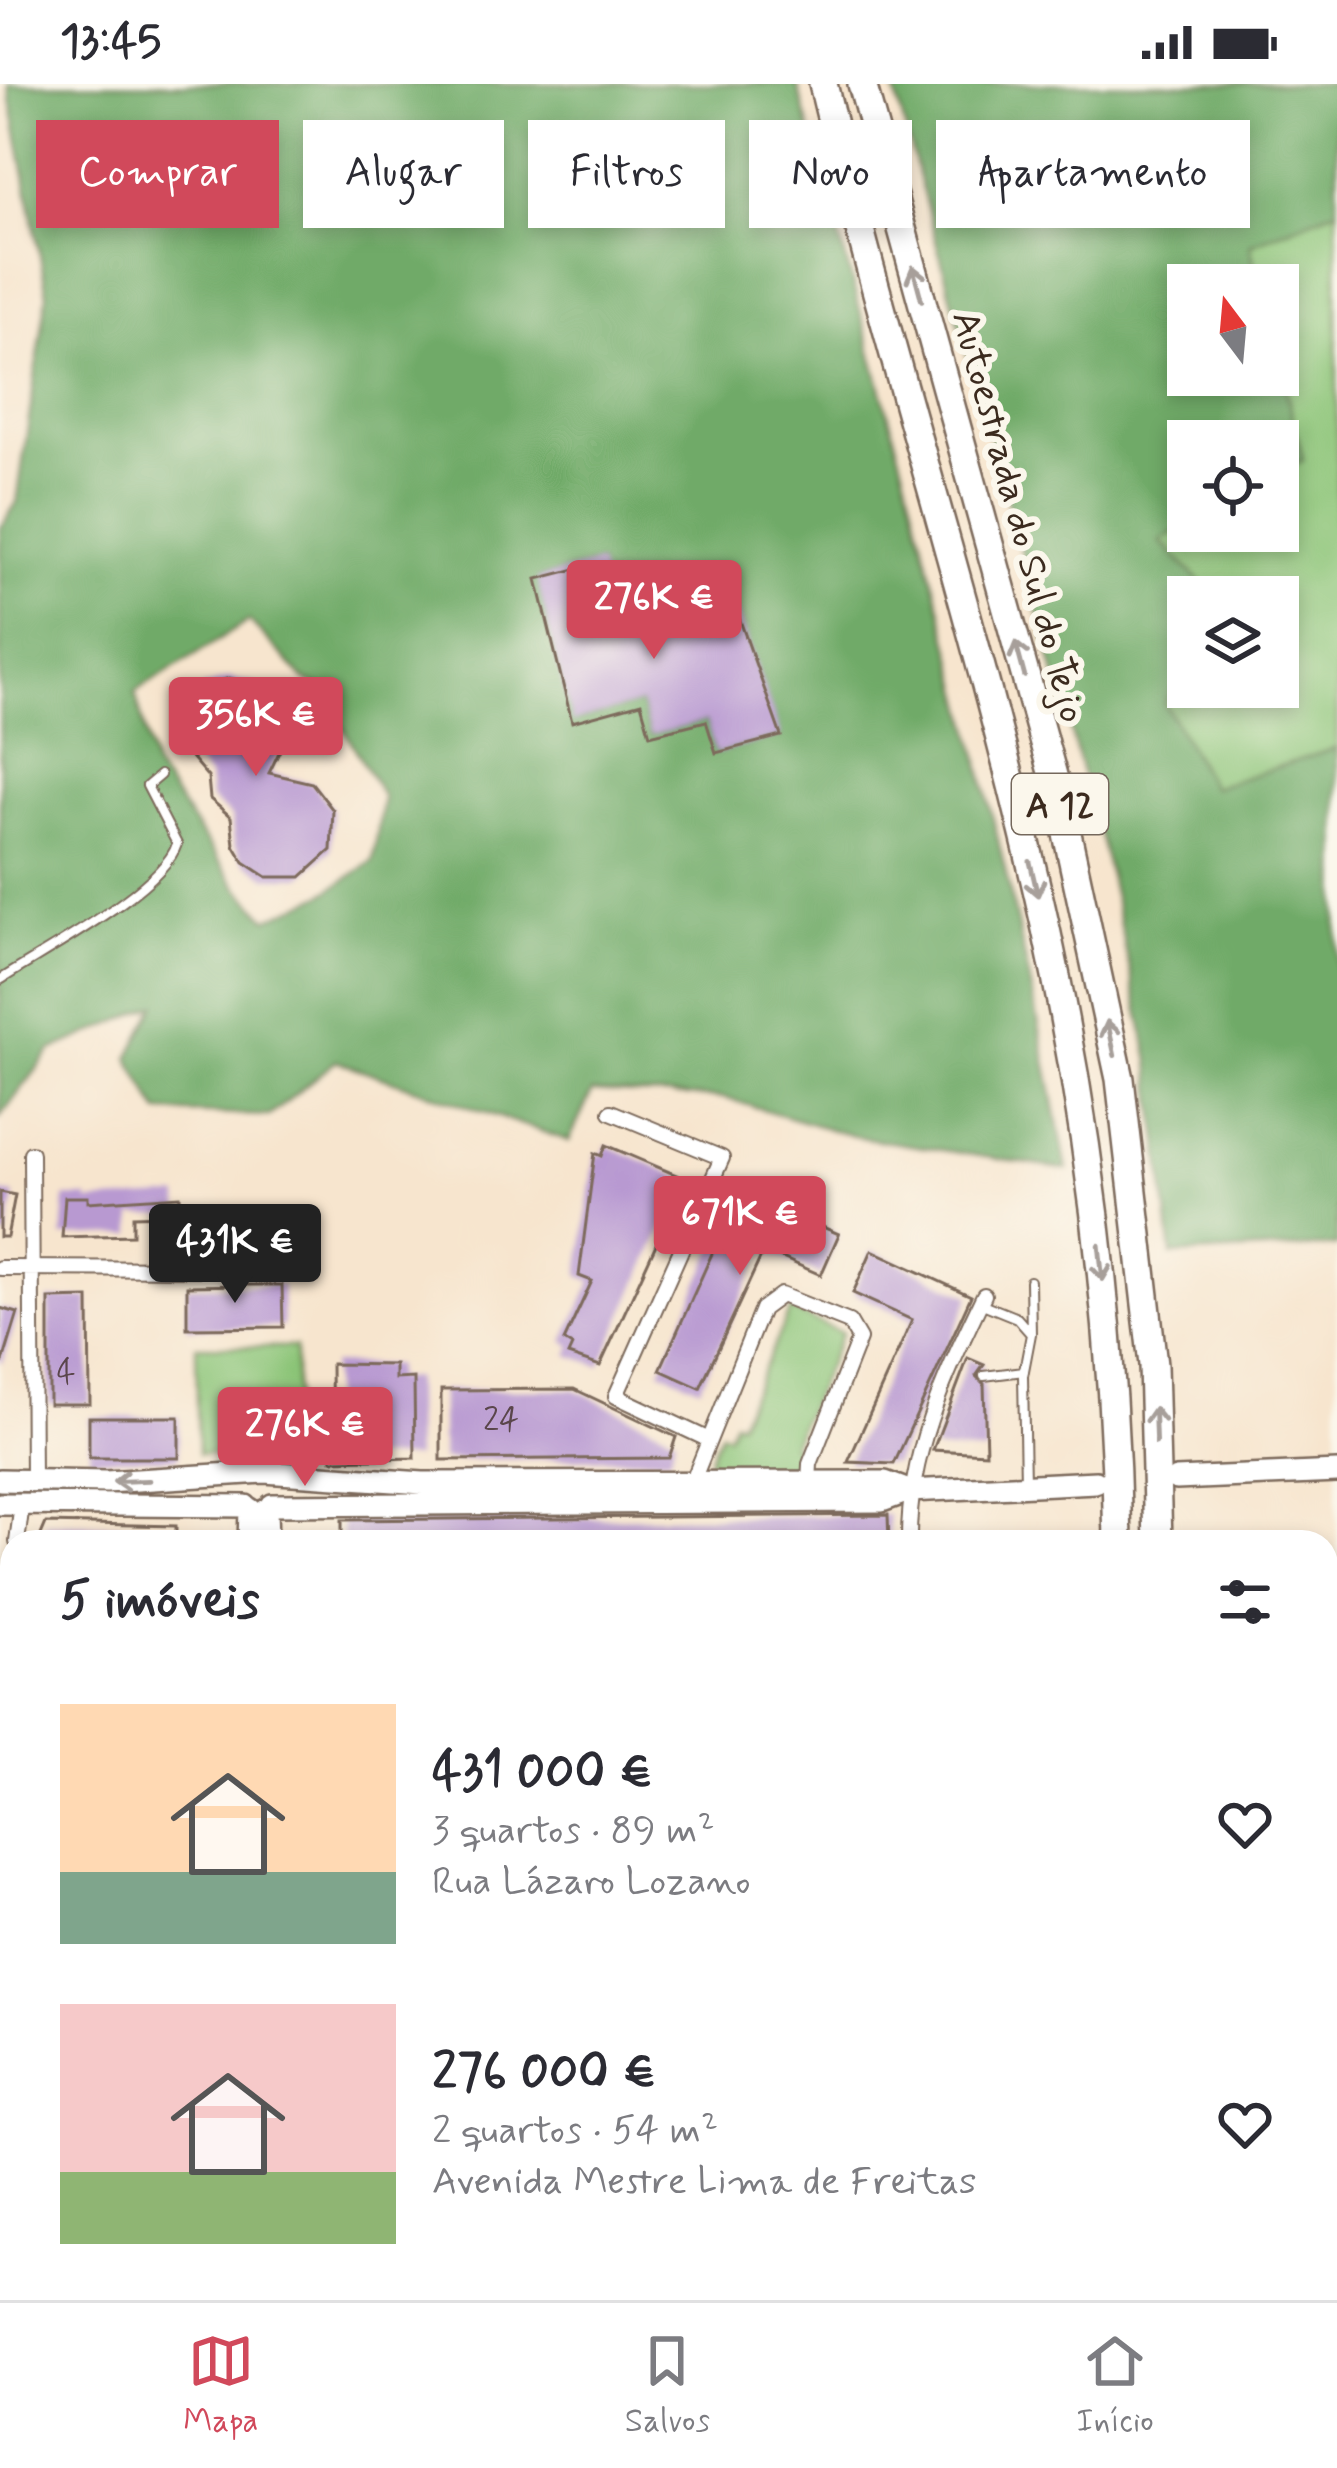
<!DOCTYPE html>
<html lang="pt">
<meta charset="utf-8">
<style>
:root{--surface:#fff;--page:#f7f7f7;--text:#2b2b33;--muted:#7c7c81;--line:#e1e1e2;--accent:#d1495b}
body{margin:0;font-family:Mynerve,sans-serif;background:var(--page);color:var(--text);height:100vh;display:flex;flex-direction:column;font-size:45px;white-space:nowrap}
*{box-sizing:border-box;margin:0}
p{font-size:39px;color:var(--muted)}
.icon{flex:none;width:66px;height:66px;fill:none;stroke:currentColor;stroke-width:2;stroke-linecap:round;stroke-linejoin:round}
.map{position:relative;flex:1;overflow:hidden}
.panel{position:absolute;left:0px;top:1446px;width:1338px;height:771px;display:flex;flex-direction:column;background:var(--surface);border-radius:36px 36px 0 0;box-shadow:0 6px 18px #0003}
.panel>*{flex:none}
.hud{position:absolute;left:36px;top:36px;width:1266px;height:108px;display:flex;gap:24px}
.needle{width:78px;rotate:344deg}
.tools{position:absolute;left:1167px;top:180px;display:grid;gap:24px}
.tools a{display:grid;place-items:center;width:132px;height:132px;border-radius:0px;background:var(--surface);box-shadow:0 6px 18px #0003;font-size:60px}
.price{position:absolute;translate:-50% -102px;padding:0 27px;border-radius:12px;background:var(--accent);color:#fff;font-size:39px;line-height:78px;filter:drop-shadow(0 3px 6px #0008)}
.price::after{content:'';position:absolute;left:50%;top:72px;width:36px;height:27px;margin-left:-18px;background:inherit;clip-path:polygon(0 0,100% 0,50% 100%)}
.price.current{background:#222;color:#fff}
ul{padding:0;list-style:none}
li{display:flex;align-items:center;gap:36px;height:300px;padding:0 60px}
li span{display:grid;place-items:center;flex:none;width:336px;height:240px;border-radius:0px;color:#555}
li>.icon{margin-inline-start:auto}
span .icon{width:144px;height:144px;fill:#fffc;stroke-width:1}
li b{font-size:51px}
h2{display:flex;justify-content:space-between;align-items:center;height:144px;padding:0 60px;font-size:51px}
.tag{padding:0 42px;border-radius:0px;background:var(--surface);box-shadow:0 6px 18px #0003;font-size:42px;line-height:108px}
.tag.current{background:var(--accent);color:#fff}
.status{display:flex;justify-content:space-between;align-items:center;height:84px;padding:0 60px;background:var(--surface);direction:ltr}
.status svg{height:33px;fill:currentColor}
.dock{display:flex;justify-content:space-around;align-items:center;height:168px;border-top:3px solid var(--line);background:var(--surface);font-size:33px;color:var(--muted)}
.dock a{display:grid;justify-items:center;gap:6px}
.dock .current{color:var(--accent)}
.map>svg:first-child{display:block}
.green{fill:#8bc477;stroke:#63774a;stroke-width:3}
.forest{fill:#70aa68;stroke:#566a43;stroke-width:3;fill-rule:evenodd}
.building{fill:#b899d1}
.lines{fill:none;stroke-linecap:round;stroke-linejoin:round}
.lane-casing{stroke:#7d6b5c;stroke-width:12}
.street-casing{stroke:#7d6b5c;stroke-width:18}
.secondary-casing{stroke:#7d6b5c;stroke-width:26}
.highway-casing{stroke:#7d6b5c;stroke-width:32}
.lane{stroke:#fff;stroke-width:8}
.street{stroke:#fff;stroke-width:14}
.secondary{stroke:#fff;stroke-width:21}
.highway{stroke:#fff;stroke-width:27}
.oneway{stroke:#a79f9a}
.labels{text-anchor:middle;stroke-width:12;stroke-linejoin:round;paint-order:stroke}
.number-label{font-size:33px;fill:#5a464b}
.shield{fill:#fbf7ec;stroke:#75685c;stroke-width:3}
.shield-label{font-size:36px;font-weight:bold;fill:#3b2a1e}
.street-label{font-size:39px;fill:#3b2a1e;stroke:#fbf7ec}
</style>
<div class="status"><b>13:45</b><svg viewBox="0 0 49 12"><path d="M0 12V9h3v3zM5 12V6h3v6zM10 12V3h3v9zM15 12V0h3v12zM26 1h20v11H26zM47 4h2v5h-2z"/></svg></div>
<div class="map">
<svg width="1337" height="2216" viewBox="0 0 1337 2216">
<rect width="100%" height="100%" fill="#fbf7ec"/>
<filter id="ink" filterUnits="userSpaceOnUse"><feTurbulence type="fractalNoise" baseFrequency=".00833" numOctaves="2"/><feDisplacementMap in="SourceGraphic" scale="24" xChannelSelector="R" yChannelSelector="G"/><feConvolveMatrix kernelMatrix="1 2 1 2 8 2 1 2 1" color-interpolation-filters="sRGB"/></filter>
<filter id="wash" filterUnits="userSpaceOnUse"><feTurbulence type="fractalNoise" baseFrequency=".004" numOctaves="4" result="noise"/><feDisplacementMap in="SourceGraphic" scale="48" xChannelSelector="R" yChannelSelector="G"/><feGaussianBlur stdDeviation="2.7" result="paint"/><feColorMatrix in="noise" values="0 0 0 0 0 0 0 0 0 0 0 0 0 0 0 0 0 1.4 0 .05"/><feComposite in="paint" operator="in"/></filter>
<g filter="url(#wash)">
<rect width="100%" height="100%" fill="#f7e5ce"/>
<path class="green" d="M1337,125V664L1212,704L1165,620L1188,574V603H1278V513H1216L1160,457L1188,440V447H1278V389L1303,376L1278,275V201H1259L1249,160Z
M790,1226L842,1249L791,1361L803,1367L796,1383L712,1382L709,1374L721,1348L727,1351L734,1337L739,1338Z
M196,1262L295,1263L296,1371L198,1370Z
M368,2205H459L461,2216H370Z
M962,2205H1010L1009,2216H959Z"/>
<path class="forest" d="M8,0H797C897,360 1001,718 1067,1086L853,1052L724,1014L592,1008L569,1057L336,977L269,1032L159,1028L129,974L156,921L51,967L0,1033V445L17,418L47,210ZM598,479L611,522L669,505L682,543L736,525L780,652L716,669L706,637L650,651L641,619L573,637L538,495ZM249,537L305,596L319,602L383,713L373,777L324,810L268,835L236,801L154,683L135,608Z
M893,0H1337V125L1250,160L1259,201H1188V291H1278V275L1303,376L1278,389V357H1188V440L1160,457L1216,513H1188V574L1165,620L1212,704L1337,664V1162L1172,1171L1149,972L1104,769Z"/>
<g id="blocks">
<path class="building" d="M599,479L611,522L670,505L682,543L736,525L781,652L716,669L706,637L650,651L641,619L572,638L537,495Z
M229,594L262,602L283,629L285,656L269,689L312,699L333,726L331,766L301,793H267L244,778L234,761L231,733L210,715L208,693L183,664L181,637L189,618L203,603Z
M606,1061L686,1095L600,1282L568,1271L572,1262L564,1257L592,1197L579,1192L595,1069L602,1072Z
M740,1107L839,1150L821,1191L764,1166L700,1304L660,1286Z
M0,1108L15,1111L7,1153H0Z
M180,1112L181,1154H167L166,1131L133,1132V1151L62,1153L65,1113H88V1118Z
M872,1166L971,1212L894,1380L848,1378L912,1236L853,1209Z
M247,1201H282L283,1243L187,1244V1202Z
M89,1214L90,1320H49V1215Z
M0,1224L18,1229L3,1278L0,1277Z
M968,1274L984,1281L976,1292L984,1300L986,1369L933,1366Z
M331,1280L395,1281V1295L414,1294L415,1374L332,1376Z
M574,1305L676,1353L669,1374L441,1376V1306Z
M89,1333H179V1374H89Z
M888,1431L889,1458H342V1436Z
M46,1439L176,1442V1458H38Z"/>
</g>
</g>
<g filter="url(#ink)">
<use href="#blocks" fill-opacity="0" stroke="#7d6b5c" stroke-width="3"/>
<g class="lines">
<g class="lane-casing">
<path id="lane" d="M0,896C41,869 163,805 177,760L147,702L160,691
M1030,1197L1031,1249
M980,1219L1017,1234L1031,1250L1023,1292L1025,1400
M984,1292L1024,1287
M1326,1674L1337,1668
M1326,1720L1337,1714
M1326,1773L1337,1767
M1326,1830L1337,1849
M1326,1888L1337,1882
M1326,1951L1337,1970
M1326,1989H1337
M1326,2007L1337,2006
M1326,2105L1337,2108
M576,2216L592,2205
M943,2216L944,2205
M1267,2216L1269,2205"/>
</g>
<g class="street-casing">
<path id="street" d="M611,1028L722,1074L616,1312L705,1354
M31,1069L33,1397
M0,1184L216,1185L259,1173
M692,1399L762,1225L781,1211L849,1238L859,1255L810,1380L809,1398
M17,1458L22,1420
M909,1458C908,1367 946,1291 984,1211
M0,1580L12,1497
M104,2205L105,2216
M19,2216L21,2205"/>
</g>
<g class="secondary-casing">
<path id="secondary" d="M1176,1395L1337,1388
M0,1396L106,1398L264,1388L423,1399L885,1398L909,1407
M0,1420L246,1422
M272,1421L882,1417L909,1407L1096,1398
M266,1426L267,1458
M249,1458L250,1425
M140,2216L144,2205
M162,2216L167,2205"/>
</g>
<g class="highway-casing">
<path id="highway" d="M823,0C891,283 983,560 1046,845C1090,1046 1114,1252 1118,1458
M862,0L1060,717L1120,995L1153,1281L1158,1458
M1063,2216L1064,2205
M1100,2216L1101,2205"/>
</g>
<use href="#lane" class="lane"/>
<use href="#street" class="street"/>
<use href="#secondary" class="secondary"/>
<use href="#highway" class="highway"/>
</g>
<defs><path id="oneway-shaft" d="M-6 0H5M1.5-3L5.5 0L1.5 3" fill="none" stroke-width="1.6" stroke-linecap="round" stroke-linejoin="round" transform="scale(3)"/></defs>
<g class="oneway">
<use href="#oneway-shaft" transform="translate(917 199) rotate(-105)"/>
<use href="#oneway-shaft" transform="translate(1020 575) rotate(-105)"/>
<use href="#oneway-shaft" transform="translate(1034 795) rotate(77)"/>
<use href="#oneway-shaft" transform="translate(1111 954) rotate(-102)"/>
<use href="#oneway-shaft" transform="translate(1101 1179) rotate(84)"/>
<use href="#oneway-shaft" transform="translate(1155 1341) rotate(-92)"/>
<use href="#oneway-shaft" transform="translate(131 1397) rotate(178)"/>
</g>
</g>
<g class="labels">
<g class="number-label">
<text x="66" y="1298">4</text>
<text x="501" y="1346">24</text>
</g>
<rect class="shield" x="1012" y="690" width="96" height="60" rx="9"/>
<g class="shield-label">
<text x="1060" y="733">A 12</text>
</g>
<g class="street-label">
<text transform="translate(1021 432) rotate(75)" y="14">Autoestrada do Sul do Tejo</text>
</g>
</g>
</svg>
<div class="tools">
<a><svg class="needle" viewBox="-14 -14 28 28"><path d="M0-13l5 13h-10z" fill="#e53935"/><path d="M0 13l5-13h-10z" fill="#7c7c81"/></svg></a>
<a><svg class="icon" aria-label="locate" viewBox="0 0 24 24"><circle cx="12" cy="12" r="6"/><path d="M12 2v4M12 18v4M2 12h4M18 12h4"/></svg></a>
<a><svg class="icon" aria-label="layers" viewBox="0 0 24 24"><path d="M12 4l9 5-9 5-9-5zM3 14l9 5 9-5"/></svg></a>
</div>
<b class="price" style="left:654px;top:578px">276K €</b>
<b class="price" style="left:256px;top:695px">356K €</b>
<b class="price" style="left:740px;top:1194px">671K €</b>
<b class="price current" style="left:235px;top:1222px">431K €</b>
<b class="price" style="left:305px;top:1405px">276K €</b>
<div class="hud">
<a class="tag current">Comprar</a>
<a class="tag">Alugar</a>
<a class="tag">Filtros</a>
<a class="tag">Novo</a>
<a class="tag">Apartamento</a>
</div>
<section class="panel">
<h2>5 imóveis<svg class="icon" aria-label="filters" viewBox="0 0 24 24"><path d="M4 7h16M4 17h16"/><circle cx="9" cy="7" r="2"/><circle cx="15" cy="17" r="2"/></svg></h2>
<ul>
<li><span style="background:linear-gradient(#ffd9b3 70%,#7fa58c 0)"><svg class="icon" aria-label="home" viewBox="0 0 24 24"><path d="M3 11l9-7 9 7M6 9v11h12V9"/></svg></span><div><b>431 000 €</b><p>3 quartos · 89 m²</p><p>Rua Lázaro Lozano</p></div><svg class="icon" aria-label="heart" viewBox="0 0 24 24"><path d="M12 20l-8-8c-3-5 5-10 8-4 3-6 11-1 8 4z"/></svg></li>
<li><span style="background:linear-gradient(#f6c9c9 70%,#8fb573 0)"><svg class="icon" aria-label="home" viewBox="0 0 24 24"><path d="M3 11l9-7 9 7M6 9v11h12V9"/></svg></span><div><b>276 000 €</b><p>2 quartos · 54 m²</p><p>Avenida Mestre Lima de Freitas</p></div><svg class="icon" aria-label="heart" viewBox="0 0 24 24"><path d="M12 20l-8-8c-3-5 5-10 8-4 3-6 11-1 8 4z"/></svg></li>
</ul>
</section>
</div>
<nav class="dock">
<a class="current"><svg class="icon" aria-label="map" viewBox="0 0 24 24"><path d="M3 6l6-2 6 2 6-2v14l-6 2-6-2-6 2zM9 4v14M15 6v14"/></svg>Mapa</a>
<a><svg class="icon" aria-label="saved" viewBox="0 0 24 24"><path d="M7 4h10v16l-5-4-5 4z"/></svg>Salvos</a>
<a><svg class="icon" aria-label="home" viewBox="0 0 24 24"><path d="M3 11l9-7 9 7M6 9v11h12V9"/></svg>Início</a>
</nav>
